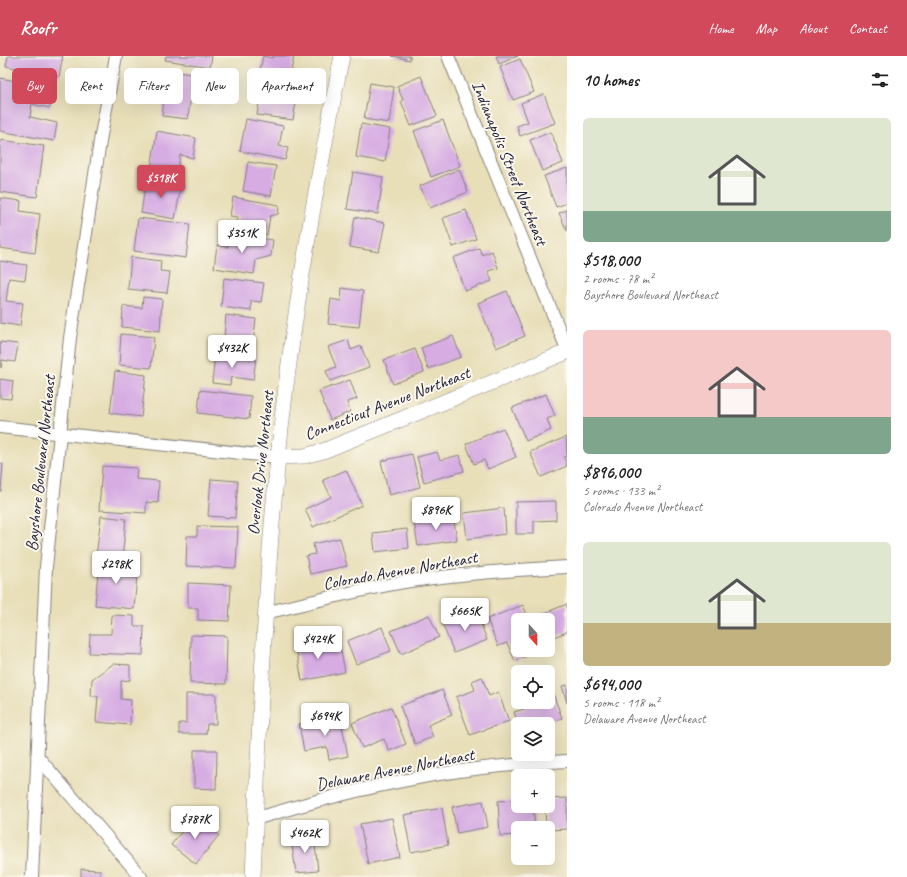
<!DOCTYPE html>
<meta charset="utf-8">
<style>
:root{--surface:#fff;--page:#f6f6f6;--text:#222;--muted:#767676;--accent:#d1495b}
body{margin:0;font-family:Caveat,sans-serif;background:var(--page);color:var(--text);height:100vh;display:flex;flex-direction:column;font-size:15px;white-space:nowrap}
*{box-sizing:border-box;margin:0}
p{font-size:13px;color:var(--muted)}
.icon{flex:none;width:22px;height:22px;fill:none;stroke:currentColor;stroke-width:2;stroke-linecap:round;stroke-linejoin:round}
.map{position:relative;flex:1;overflow:hidden}
.details{display:flex;flex-direction:column;background:var(--surface);width:340px}
.details>*{flex:none}
.guide{position:absolute;left:12px;top:12px;width:380px;height:36px;display:flex;gap:8px}
.needle{width:26px;rotate:159deg}
.buttons{position:absolute;left:511px;top:557px;display:grid;gap:8px}
.buttons a{display:grid;place-items:center;width:44px;height:44px;border-radius:6px;background:var(--surface);box-shadow:0 4px 16px #0002;font-size:20px}
.price{position:absolute;translate:-50% -34px;padding:0 9px;border-radius:4px;background:#fff;color:#222;font-size:13px;line-height:26px;filter:drop-shadow(0 1px 2px #0008)}
.price::after{content:'';position:absolute;left:50%;top:24px;width:12px;height:9px;margin-left:-6px;background:inherit;clip-path:polygon(0 0,100% 0,50% 100%)}
.price.on{background:var(--accent);color:#fff}
ul{padding:0;list-style:none}
li{display:grid;align-content:center;gap:8px;height:212px;padding:0 16px}
li span{display:grid;place-items:center;height:124px;border-radius:6px;color:#555}
li>.icon{margin-inline-start:auto}
span .icon{width:72px;height:72px;fill:#fffc;stroke-width:1}
li b{font-size:17px}
h2{display:flex;justify-content:space-between;align-items:center;height:48px;padding:0 16px;font-size:17px}
.chip{padding:0 14px;border-radius:6px;background:var(--surface);box-shadow:0 4px 16px #0002;font-size:14px;line-height:36px}
.chip.on{background:var(--accent);color:#fff}
header{display:flex;align-items:center;gap:24px;box-sizing:border-box;height:56px;padding:0 20px;background:var(--accent);color:#fff}
header strong{font-size:19px}
nav{display:flex;gap:22px;margin-inline-start:auto;font-size:14px}
main{display:flex;flex:1;min-height:0}
.map>svg:first-child{display:block}
.building{fill:#d6ace3}
.lines{fill:none;stroke-linecap:round;stroke-linejoin:round}
.minor-casing{stroke:#85807a;stroke-width:14}
.tertiary-casing{stroke:#85807a;stroke-width:16}
.minor{stroke:#fff;stroke-width:12}
.tertiary{stroke:#fff;stroke-width:15}
.labels{text-anchor:middle;stroke-width:4;stroke-linejoin:round;paint-order:stroke}
.street-label{font-size:17px;fill:#22223b;stroke:#fbf7ec}
</style>
<header>
<strong>Roofr</strong>
<nav><a>Home</a><a>Map</a><a>About</a><a>Contact</a></nav>
</header>
<main>
<div class="map">
<svg width="567" height="821" viewBox="0 0 567 821">
<rect width="100%" height="100%" fill="#fbf7ec"/>
<filter id="ink" filterUnits="userSpaceOnUse"><feTurbulence type="fractalNoise" baseFrequency=".025" numOctaves="2"/><feDisplacementMap in="SourceGraphic" scale="8" xChannelSelector="R" yChannelSelector="G"/><feConvolveMatrix kernelMatrix="1 2 1 2 8 2 1 2 1" color-interpolation-filters="sRGB"/></filter>
<filter id="wash" filterUnits="userSpaceOnUse"><feTurbulence type="fractalNoise" baseFrequency=".012" numOctaves="4" result="noise"/><feDisplacementMap in="SourceGraphic" scale="16" xChannelSelector="R" yChannelSelector="G"/><feGaussianBlur stdDeviation="0.9" result="paint"/><feColorMatrix in="noise" values="0 0 0 0 0 0 0 0 0 0 0 0 0 0 0 0 0 1.4 0 .05"/><feComposite in="paint" operator="in"/></filter>
<g filter="url(#wash)">
<rect width="100%" height="100%" fill="#e8dfb9"/>
<g id="blocks">
<path class="building" d="M8,0H63L59,21L6,10Z
M166,0H212L210,11L165,4Z
M263,0L273,2V0H294L291,15L302,17L300,27L259,19Z
M392,0H410V4Z
M496,0H518L499,8Z
M520,3L534,36L513,44L500,11Z
M167,15L193,18L188,63L162,60Z
M421,20L437,60L411,70L401,45L403,44L397,30Z
M0,22L53,32L50,52L32,48L30,61L57,67L54,85L0,75Z
M370,27L394,31L389,67L364,63Z
M262,28L298,34L293,64L257,59Z
M544,38L555,67L520,80L517,70L528,66L521,47Z
M246,63L283,70L279,90L288,92L285,104L240,95Z
M443,64L460,110L431,121L414,75Z
M361,68L390,73L385,106L356,101Z
M157,75L196,82L193,102L180,99L177,117L151,112Z
M551,76L563,107L542,115L530,84Z
M0,84L44,90L37,141L0,136Z
M248,106L276,110L271,140L243,135Z
M567,112V147L556,151L544,120Z
M459,113L468,136L430,152L420,130Z
M353,116L383,121L378,158L347,153Z
M146,124L181,130L175,163L141,157Z
M233,141L279,149L278,158L270,160L267,179L235,173L238,161L230,160Z
M0,142L21,145L20,155L40,158L35,197L0,192Z
M466,154L476,183L453,191L443,162Z
M567,154V175L559,157Z
M355,161L385,167L379,196L350,191Z
M138,162L190,168L186,202L134,195Z
M229,178L273,184L271,200L256,204L254,218L214,212L217,189L228,191Z
M479,192L482,199L492,195L498,212L488,215L492,225L465,235L453,202Z
M131,201L161,205L160,215L170,216L167,237L128,233Z
M0,205L27,209L25,224L9,222L6,245L23,247L20,270L0,267Z
M224,222L264,227L261,246L251,245V255L221,251Z
M342,232L363,235L359,271L328,268L331,243L341,245Z
M507,235L525,280L496,292L478,247Z
M143,241L162,243L160,275L122,271L123,250L142,252Z
M226,259L256,263L252,295L233,293L234,282L224,281Z
M121,278L154,281L151,312L119,309Z
M453,280L461,301L428,313L421,292Z
M348,284L351,294L361,290L369,311L330,325L326,315L336,311L328,291Z
M0,286L18,288L15,306L2,304L1,312Z
M415,293L424,316L393,328L384,304Z
M215,298L256,303L253,324L231,321L230,329L212,327Z
M115,315L146,319L141,361L110,357Z
M0,323L13,325L11,343L0,342Z
M350,324L357,343L347,346L350,356L330,364L319,335Z
M200,334L251,340L249,363L198,357Z
M546,338L555,360L547,363L551,374L526,385L512,352Z
M503,372L516,401L488,413L484,404L474,408L466,388Z
M566,381L567,400L564,401L567,410L541,421L530,396Z
M437,396L440,404L460,399L464,415L424,426L417,401Z
M412,398L420,431L389,439L381,405Z
M0,408H3L1,435H0Z
M102,410L137,412L136,423L159,425L158,447L146,446V457L99,454Z
M346,414L362,449L313,471L305,453L331,441L323,424Z
M211,423L238,425L235,462L208,460Z
M556,445V464L534,465V478H516V446Z
M504,452L506,478L467,483L464,457Z
M453,459L457,484L418,490L414,466Z
M101,460L126,463L122,504L96,501Z
M197,470L238,471L236,512L186,510L187,480H197Z
M407,473L409,492L375,496L373,477Z
M340,482L347,510L310,518L306,500L315,498L313,488Z
M99,505L138,509L134,553L95,549Z
M188,527L231,529L229,565L198,564V552H188Z
M567,548V576L548,583V564H536L535,561Z
M523,549L529,564H518V594H541L515,605L507,587L498,590L487,563Z
M476,555L487,584L454,597L442,567Z
M112,559L134,560V570H144L143,599L89,597L90,578H111Z
M429,559L439,581L401,598L391,575Z
M382,571L391,595L356,608L347,585Z
M191,579L227,580L226,628L190,627Z
M315,581L318,594L340,590L345,616L302,625L295,585Z
M113,608L130,609V624L121,625V643L131,644L130,669L96,666L98,640H91L92,623Z
M482,621L489,640L498,636L509,665L470,679L456,641L475,634L472,625Z
M548,624L562,662L544,668H518L514,656L524,653L522,646H548Z
M567,629V647L562,630Z
M442,634L452,659L428,669L433,681L415,688L400,650Z
M186,638H216V668H207L206,678H179V667H186Z
M391,651L406,688L389,695L384,683L362,692L352,667Z
M340,660L348,700L329,704L327,691L304,695L299,668Z
M194,694H217L216,733L194,732Z
M567,742V773L548,774V772H546L545,750H548V743Z
M518,744V750H533L535,772H518V779L500,780L498,745Z
M483,745L488,771L457,777L452,751Z
M442,752L448,789L411,796L404,759Z
M195,759L219,779L196,808L171,789Z
M392,762L400,801L368,808L360,768Z
M314,779L318,815L296,817L291,782Z
M81,813L100,814V821H81Z"/>
</g>
</g>
<g filter="url(#ink)">
<use href="#blocks" fill-opacity="0" stroke="#85807a" stroke-width="1"/>
<g class="lines">
<g class="minor-casing">
<path id="minor" d="M448,0L567,293
M0,371L278,401
M265,557C311,546 357,534 404,526C458,518 512,514 567,511
M37,700L141,821
M255,763C307,747 359,733 412,723C463,713 515,708 567,705
M32,821L46,511L60,378L70,282L101,79L116,0"/>
</g>
<g class="tertiary-casing">
<path id="tertiary" d="M278,401L304,400L323,395L567,296
M253,821C259,681 264,541 278,402C291,267 315,133 342,0"/>
</g>
<use href="#minor" class="minor"/>
<use href="#tertiary" class="tertiary"/>
</g>
</g>
<g class="labels">
<g class="street-label">
<text transform="translate(510 107) rotate(68)" y="6">Indianapolis Street Northeast</text>
<text transform="translate(387 347) rotate(-21)" y="6">Connecticut Avenue Northeast</text>
<text transform="translate(40 407) rotate(-84)" y="6">Bayshore Boulevard Northeast</text>
<text transform="translate(260 407) rotate(-84)" y="6">Overlook Drive Northeast</text>
<text transform="translate(400 514) rotate(-10)" y="6">Colorado Avenue Northeast</text>
<text transform="translate(395 713) rotate(-11)" y="6">Delaware Avenue Northeast</text>
</g>
</g>
</svg>
<div class="buttons">
<a><svg class="needle" viewBox="-14 -14 28 28"><path d="M0-13l5 13h-10z" fill="#e53935"/><path d="M0 13l5-13h-10z" fill="#767676"/></svg></a>
<a><svg class="icon" aria-label="locate" viewBox="0 0 24 24"><circle cx="12" cy="12" r="6"/><path d="M12 2v4M12 18v4M2 12h4M18 12h4"/></svg></a>
<a><svg class="icon" aria-label="layers" viewBox="0 0 24 24"><path d="M12 4l9 5-9 5-9-5zM3 14l9 5 9-5"/></svg></a>
<a>+</a>
<a>−</a>
</div>
<b class="price on" style="left:161px;top:143px">$518K</b>
<b class="price" style="left:242px;top:198px">$351K</b>
<b class="price" style="left:232px;top:313px">$432K</b>
<b class="price" style="left:436px;top:475px">$896K</b>
<b class="price" style="left:116px;top:529px">$298K</b>
<b class="price" style="left:465px;top:576px">$665K</b>
<b class="price" style="left:318px;top:604px">$424K</b>
<b class="price" style="left:325px;top:681px">$694K</b>
<b class="price" style="left:195px;top:784px">$787K</b>
<b class="price" style="left:305px;top:798px">$462K</b>
<div class="guide">
<a class="chip on">Buy</a>
<a class="chip">Rent</a>
<a class="chip">Filters</a>
<a class="chip">New</a>
<a class="chip">Apartment</a>
</div>
</div>
<section class="details">
<h2>10 homes<svg class="icon" aria-label="filters" viewBox="0 0 24 24"><path d="M4 7h16M4 17h16"/><circle cx="9" cy="7" r="2"/><circle cx="15" cy="17" r="2"/></svg></h2>
<ul>
<li><span style="background:linear-gradient(#dfe7d0 75%,#7fa58c 0)"><svg class="icon" aria-label="home" viewBox="0 0 24 24"><path d="M3 11l9-7 9 7M6 9v11h12V9"/></svg></span><div><b>$518,000</b><p>2 rooms · 78 m²</p><p>Bayshore Boulevard Northeast</p></div></li>
<li><span style="background:linear-gradient(#f6c9c9 70%,#7fa58c 0)"><svg class="icon" aria-label="home" viewBox="0 0 24 24"><path d="M3 11l9-7 9 7M6 9v11h12V9"/></svg></span><div><b>$896,000</b><p>5 rooms · 133 m²</p><p>Colorado Avenue Northeast</p></div></li>
<li><span style="background:linear-gradient(#dfe7d0 65%,#c2b280 0)"><svg class="icon" aria-label="home" viewBox="0 0 24 24"><path d="M3 11l9-7 9 7M6 9v11h12V9"/></svg></span><div><b>$694,000</b><p>5 rooms · 118 m²</p><p>Delaware Avenue Northeast</p></div></li>
</ul>
</section>
</main>
